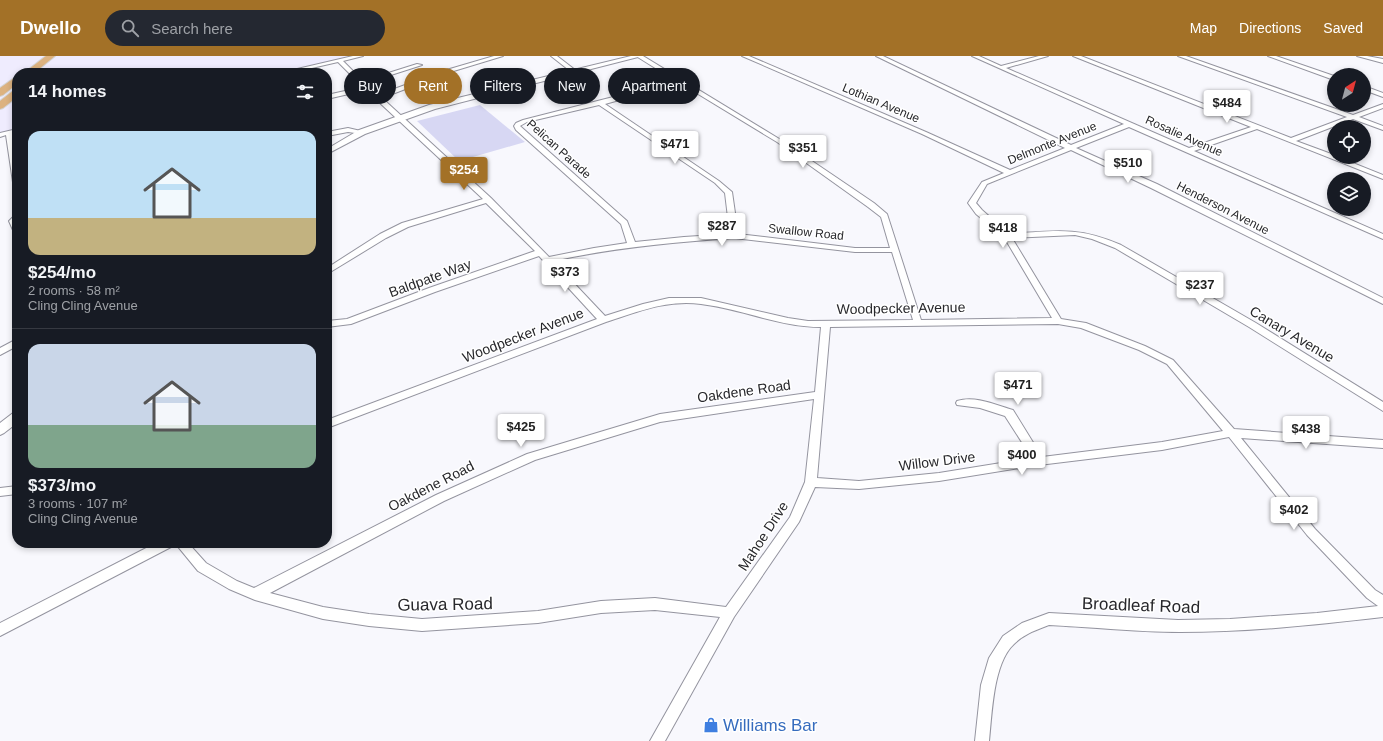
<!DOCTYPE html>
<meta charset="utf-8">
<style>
:root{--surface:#171b24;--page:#242831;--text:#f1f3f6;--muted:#9ea1a6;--line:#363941;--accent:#a37127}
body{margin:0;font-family:Arial,sans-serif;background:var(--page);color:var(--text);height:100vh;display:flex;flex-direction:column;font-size:15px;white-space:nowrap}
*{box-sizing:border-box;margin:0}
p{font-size:13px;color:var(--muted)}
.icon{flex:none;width:22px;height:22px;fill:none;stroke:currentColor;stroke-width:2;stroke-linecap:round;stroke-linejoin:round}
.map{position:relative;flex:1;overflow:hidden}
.drawer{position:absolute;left:12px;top:12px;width:320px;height:480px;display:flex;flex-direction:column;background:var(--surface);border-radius:16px;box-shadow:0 2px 6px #0003}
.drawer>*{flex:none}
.banner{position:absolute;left:344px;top:12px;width:380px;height:36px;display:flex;gap:8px}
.needle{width:26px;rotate:36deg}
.tools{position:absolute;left:1327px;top:12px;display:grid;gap:8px}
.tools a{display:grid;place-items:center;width:44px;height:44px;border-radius:50%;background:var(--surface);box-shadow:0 2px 6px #0003;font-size:20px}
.price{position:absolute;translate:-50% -34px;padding:0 9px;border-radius:4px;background:#fff;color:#222;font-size:13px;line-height:26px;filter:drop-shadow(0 1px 2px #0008)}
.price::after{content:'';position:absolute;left:50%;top:24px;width:12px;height:9px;margin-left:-6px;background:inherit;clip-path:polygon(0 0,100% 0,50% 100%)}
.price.active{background:var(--accent);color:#fff}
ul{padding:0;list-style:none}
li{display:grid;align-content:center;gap:8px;height:212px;padding:0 16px}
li+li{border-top:1px solid var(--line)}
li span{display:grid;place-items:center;height:124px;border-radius:12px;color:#555}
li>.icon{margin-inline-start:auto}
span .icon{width:72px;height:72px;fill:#fffc;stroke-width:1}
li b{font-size:17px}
h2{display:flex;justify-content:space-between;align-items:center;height:48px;padding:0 16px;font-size:17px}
.chip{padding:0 14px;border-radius:18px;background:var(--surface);box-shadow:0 2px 6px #0003;font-size:14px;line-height:36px}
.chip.active{background:var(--accent);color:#fff}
header{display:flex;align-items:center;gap:24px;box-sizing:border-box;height:56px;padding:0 20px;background:var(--accent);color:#fff}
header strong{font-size:19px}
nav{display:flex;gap:22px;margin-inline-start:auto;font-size:14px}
.search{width:280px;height:36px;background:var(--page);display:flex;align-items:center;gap:10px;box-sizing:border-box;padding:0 14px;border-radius:22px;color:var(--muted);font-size:15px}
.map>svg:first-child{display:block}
.industrial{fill:#efecfe}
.green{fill:#d7d7f3}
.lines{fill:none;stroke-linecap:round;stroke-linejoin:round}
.minor-casing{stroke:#94949f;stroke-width:2}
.tertiary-casing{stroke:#94949f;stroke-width:2}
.trunk-casing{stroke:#d4d4d5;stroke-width:2}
.minor{fill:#fff;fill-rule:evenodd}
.tertiary{fill:#fff;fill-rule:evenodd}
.trunk{fill:#dcb280;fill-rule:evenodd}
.labels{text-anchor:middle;stroke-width:3;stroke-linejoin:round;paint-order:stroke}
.far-street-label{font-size:12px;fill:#28282c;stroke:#fff}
.street-label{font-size:14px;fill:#28282c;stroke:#fff}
.near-street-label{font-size:17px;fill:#28282c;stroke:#fff}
.near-shop-label{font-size:17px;fill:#366cbe;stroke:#fff;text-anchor:start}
</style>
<header>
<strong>Dwello</strong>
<div class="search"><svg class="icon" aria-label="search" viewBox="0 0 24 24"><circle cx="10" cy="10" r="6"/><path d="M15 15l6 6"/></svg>Search here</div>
<nav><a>Map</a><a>Directions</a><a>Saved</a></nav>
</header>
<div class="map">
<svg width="1383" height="685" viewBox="0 0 1383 685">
<rect width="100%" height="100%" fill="#f8f8fd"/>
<path class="industrial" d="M0,0H359L281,17H17V75L0,79Z"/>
<path class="green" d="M480,49L525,86L459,105L417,65Z"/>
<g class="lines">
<g class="minor-casing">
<path id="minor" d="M353,0H363L343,5L363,25L417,8L422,9L366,27L378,39L443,15L494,0H503L447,17L382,42L491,142L549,201L594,192L627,187L621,168L516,74L514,70L516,67L523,64L676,25L636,0H643L781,84L874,147L887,158L921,264L1052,262L1004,181L976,158L968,147L982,126L1004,117L922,78L742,0H749L926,76L1010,114L1065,92L876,0H883L1071,89L1124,68L972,0H979L1001,10L1039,0H1048L1006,12L1189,92L1251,71L1073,0H1081L1291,82L1347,61L1178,0H1186L1353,59L1383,48V52L1359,61L1383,70V74L1353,63L1296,85L1334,99V101H1338L1383,119V123L1257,73L1194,95L1383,178V183L1129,71L1076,92L1157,128L1383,242V248L1151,132L1071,94L987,128L976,147L982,154L1009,178C1054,175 1078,170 1121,189L1256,267L1383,346V355L1249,271L1115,192L1092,183L1075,179L1012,182L1061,263L1086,267L1145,290L1173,304L1234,373L1383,384V392L1241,382L1315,473L1375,534L1383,539V561C1315,569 1248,576 1180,576C1136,576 1092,571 1049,569C1036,574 1024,578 1014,588C993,607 992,658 989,685H975L981,629L989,602L1003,580L1022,567L1049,557L1178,564L1230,563L1317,557L1378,550L1367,542L1307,479L1229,381L1162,394L1039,409L939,425L859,433L815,431L799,466L734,561L665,685H650L720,561L655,554L601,557L538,567L422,575L369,570L323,563L255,544L229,533L198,515L175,487H188L206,507L237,525L254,532L436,439L527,398L660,358L815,336L821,271C780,271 742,253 701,248C668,243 637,256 606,266L327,372V364L597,263L539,200L435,236L351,268L327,271V265L347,263L429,232L535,195L486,147L408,171L386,182L327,218V212L380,178L402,167L483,143L366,34L327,43V39L363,31L338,6L290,17H280ZM680,27L777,86L868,151L881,161L890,192H855L738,178L732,136L719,125L605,48ZM599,49L715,127L725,137L730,178L684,181L635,186L627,165L520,70L527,66ZM734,182L855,196H892L913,264L808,265L788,262L701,242H669L643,248L605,260L553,205C613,192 673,186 734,182ZM1058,268L1081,272L1139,294L1167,308L1223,375L1162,386L1042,401L1013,354C996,349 975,339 957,345L956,347L957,349L980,352L1005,360L1032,402L939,417L859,425L817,422L830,271ZM814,343L805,426L790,461L726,551L655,542L601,545L538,555L422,563L369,558L323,551L270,537L444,445L535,404L660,366Z
M551,0H557L579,17L574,18Z
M1268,0H1276L1334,20V24Z
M1357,0H1367L1383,3V7Z
M1364,30L1383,37V41L1364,34Z
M348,72L365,76L362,78L348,76L327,80V76Z
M17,73V77L12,78L17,105V128L13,126L6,79L0,81V77Z
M14,160H17V176L13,174L9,165Z
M17,283V290L0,299V292Z
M17,430V438L0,440V432Z
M156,487H173L171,491L0,580V567Z"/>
</g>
<g class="tertiary-casing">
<path id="tertiary" d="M631,0H642L435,53L365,78L327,98V93L359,74L429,49Z
M17,356V367L4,377L0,379V367L13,357Z"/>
</g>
<g class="trunk-casing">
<path id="trunk" d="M46,0H55L34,17H24Z
M17,20V28L3,39L0,40V32Z
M17,33V41L3,52L0,53V45L14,34Z"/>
</g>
<use href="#minor" class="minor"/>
<use href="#tertiary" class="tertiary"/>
<use href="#trunk" class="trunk"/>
</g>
<defs>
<g id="shop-bare" transform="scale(1.2)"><path d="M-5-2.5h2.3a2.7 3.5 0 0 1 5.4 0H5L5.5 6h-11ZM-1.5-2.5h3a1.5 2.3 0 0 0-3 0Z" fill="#3f7fe0" stroke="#fff" stroke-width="2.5" paint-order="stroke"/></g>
</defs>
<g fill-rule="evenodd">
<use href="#shop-bare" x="711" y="669"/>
</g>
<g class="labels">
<g class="far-street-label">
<text transform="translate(881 47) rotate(23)" y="4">Lothian Avenue</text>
<text transform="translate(1184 80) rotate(24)" y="4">Rosalie Avenue</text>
<text transform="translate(1052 87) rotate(-22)" y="4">Delmonte Avenue</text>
<text transform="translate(559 93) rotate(42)" y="4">Pelican Parade</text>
<text transform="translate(1223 152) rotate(27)" y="4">Henderson Avenue</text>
<text transform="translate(806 176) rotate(6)" y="4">Swallow Road</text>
</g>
<g class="street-label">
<text transform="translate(430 222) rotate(-20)" y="5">Baldpate Way</text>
<text transform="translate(901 252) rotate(-1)" y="5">Woodpecker Avenue</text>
<text transform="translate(1292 278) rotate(31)" y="5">Canary Avenue</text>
<text transform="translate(523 279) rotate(-21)" y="5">Woodpecker Avenue</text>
<text transform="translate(744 335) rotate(-8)" y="5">Oakdene Road</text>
<text transform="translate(937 405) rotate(-7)" y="5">Willow Drive</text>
<text transform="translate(431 430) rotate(-27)" y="5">Oakdene Road</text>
<text transform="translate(763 480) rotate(-57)" y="5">Mahoe Drive</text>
</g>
<g class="near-street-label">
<text transform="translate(445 548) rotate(-1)" y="6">Guava Road</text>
<text transform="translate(1141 549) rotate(2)" y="6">Broadleaf Road</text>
</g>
<g class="near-shop-label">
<text x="723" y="675">Williams Bar</text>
</g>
</g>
</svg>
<div class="tools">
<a><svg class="needle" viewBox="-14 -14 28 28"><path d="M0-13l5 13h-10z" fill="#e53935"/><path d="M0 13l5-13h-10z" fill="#9ea1a6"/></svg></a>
<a><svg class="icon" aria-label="locate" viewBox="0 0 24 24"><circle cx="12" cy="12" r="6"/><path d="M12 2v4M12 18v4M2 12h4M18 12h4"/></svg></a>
<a><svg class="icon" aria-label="layers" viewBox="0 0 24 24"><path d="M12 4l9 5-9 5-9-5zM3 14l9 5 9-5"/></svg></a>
</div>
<b class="price" style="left:1227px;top:68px">$484</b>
<b class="price" style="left:675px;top:109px">$471</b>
<b class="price" style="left:803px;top:113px">$351</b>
<b class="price" style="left:1128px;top:128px">$510</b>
<b class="price active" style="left:464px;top:135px">$254</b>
<b class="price" style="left:722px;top:191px">$287</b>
<b class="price" style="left:1003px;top:193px">$418</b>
<b class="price" style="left:565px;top:237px">$373</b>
<b class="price" style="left:1200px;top:250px">$237</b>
<b class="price" style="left:1018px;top:350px">$471</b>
<b class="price" style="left:521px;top:392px">$425</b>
<b class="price" style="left:1306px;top:394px">$438</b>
<b class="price" style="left:1022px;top:420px">$400</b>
<b class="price" style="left:1294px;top:475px">$402</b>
<div class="banner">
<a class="chip">Buy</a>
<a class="chip active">Rent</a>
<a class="chip">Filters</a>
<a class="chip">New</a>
<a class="chip">Apartment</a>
</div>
<section class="drawer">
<h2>14 homes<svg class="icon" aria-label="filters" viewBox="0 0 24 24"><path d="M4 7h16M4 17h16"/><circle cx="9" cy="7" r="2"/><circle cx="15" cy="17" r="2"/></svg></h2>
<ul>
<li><span style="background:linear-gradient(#bfe0f5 70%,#c2b280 0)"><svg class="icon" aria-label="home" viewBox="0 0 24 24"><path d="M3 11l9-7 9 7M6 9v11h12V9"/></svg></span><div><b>$254/mo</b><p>2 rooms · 58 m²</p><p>Cling Cling Avenue</p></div></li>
<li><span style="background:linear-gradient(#c9d6e8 65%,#7fa58c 0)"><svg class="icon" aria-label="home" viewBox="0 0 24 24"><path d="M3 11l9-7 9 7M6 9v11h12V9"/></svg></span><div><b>$373/mo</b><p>3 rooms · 107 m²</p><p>Cling Cling Avenue</p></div></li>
</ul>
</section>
</div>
